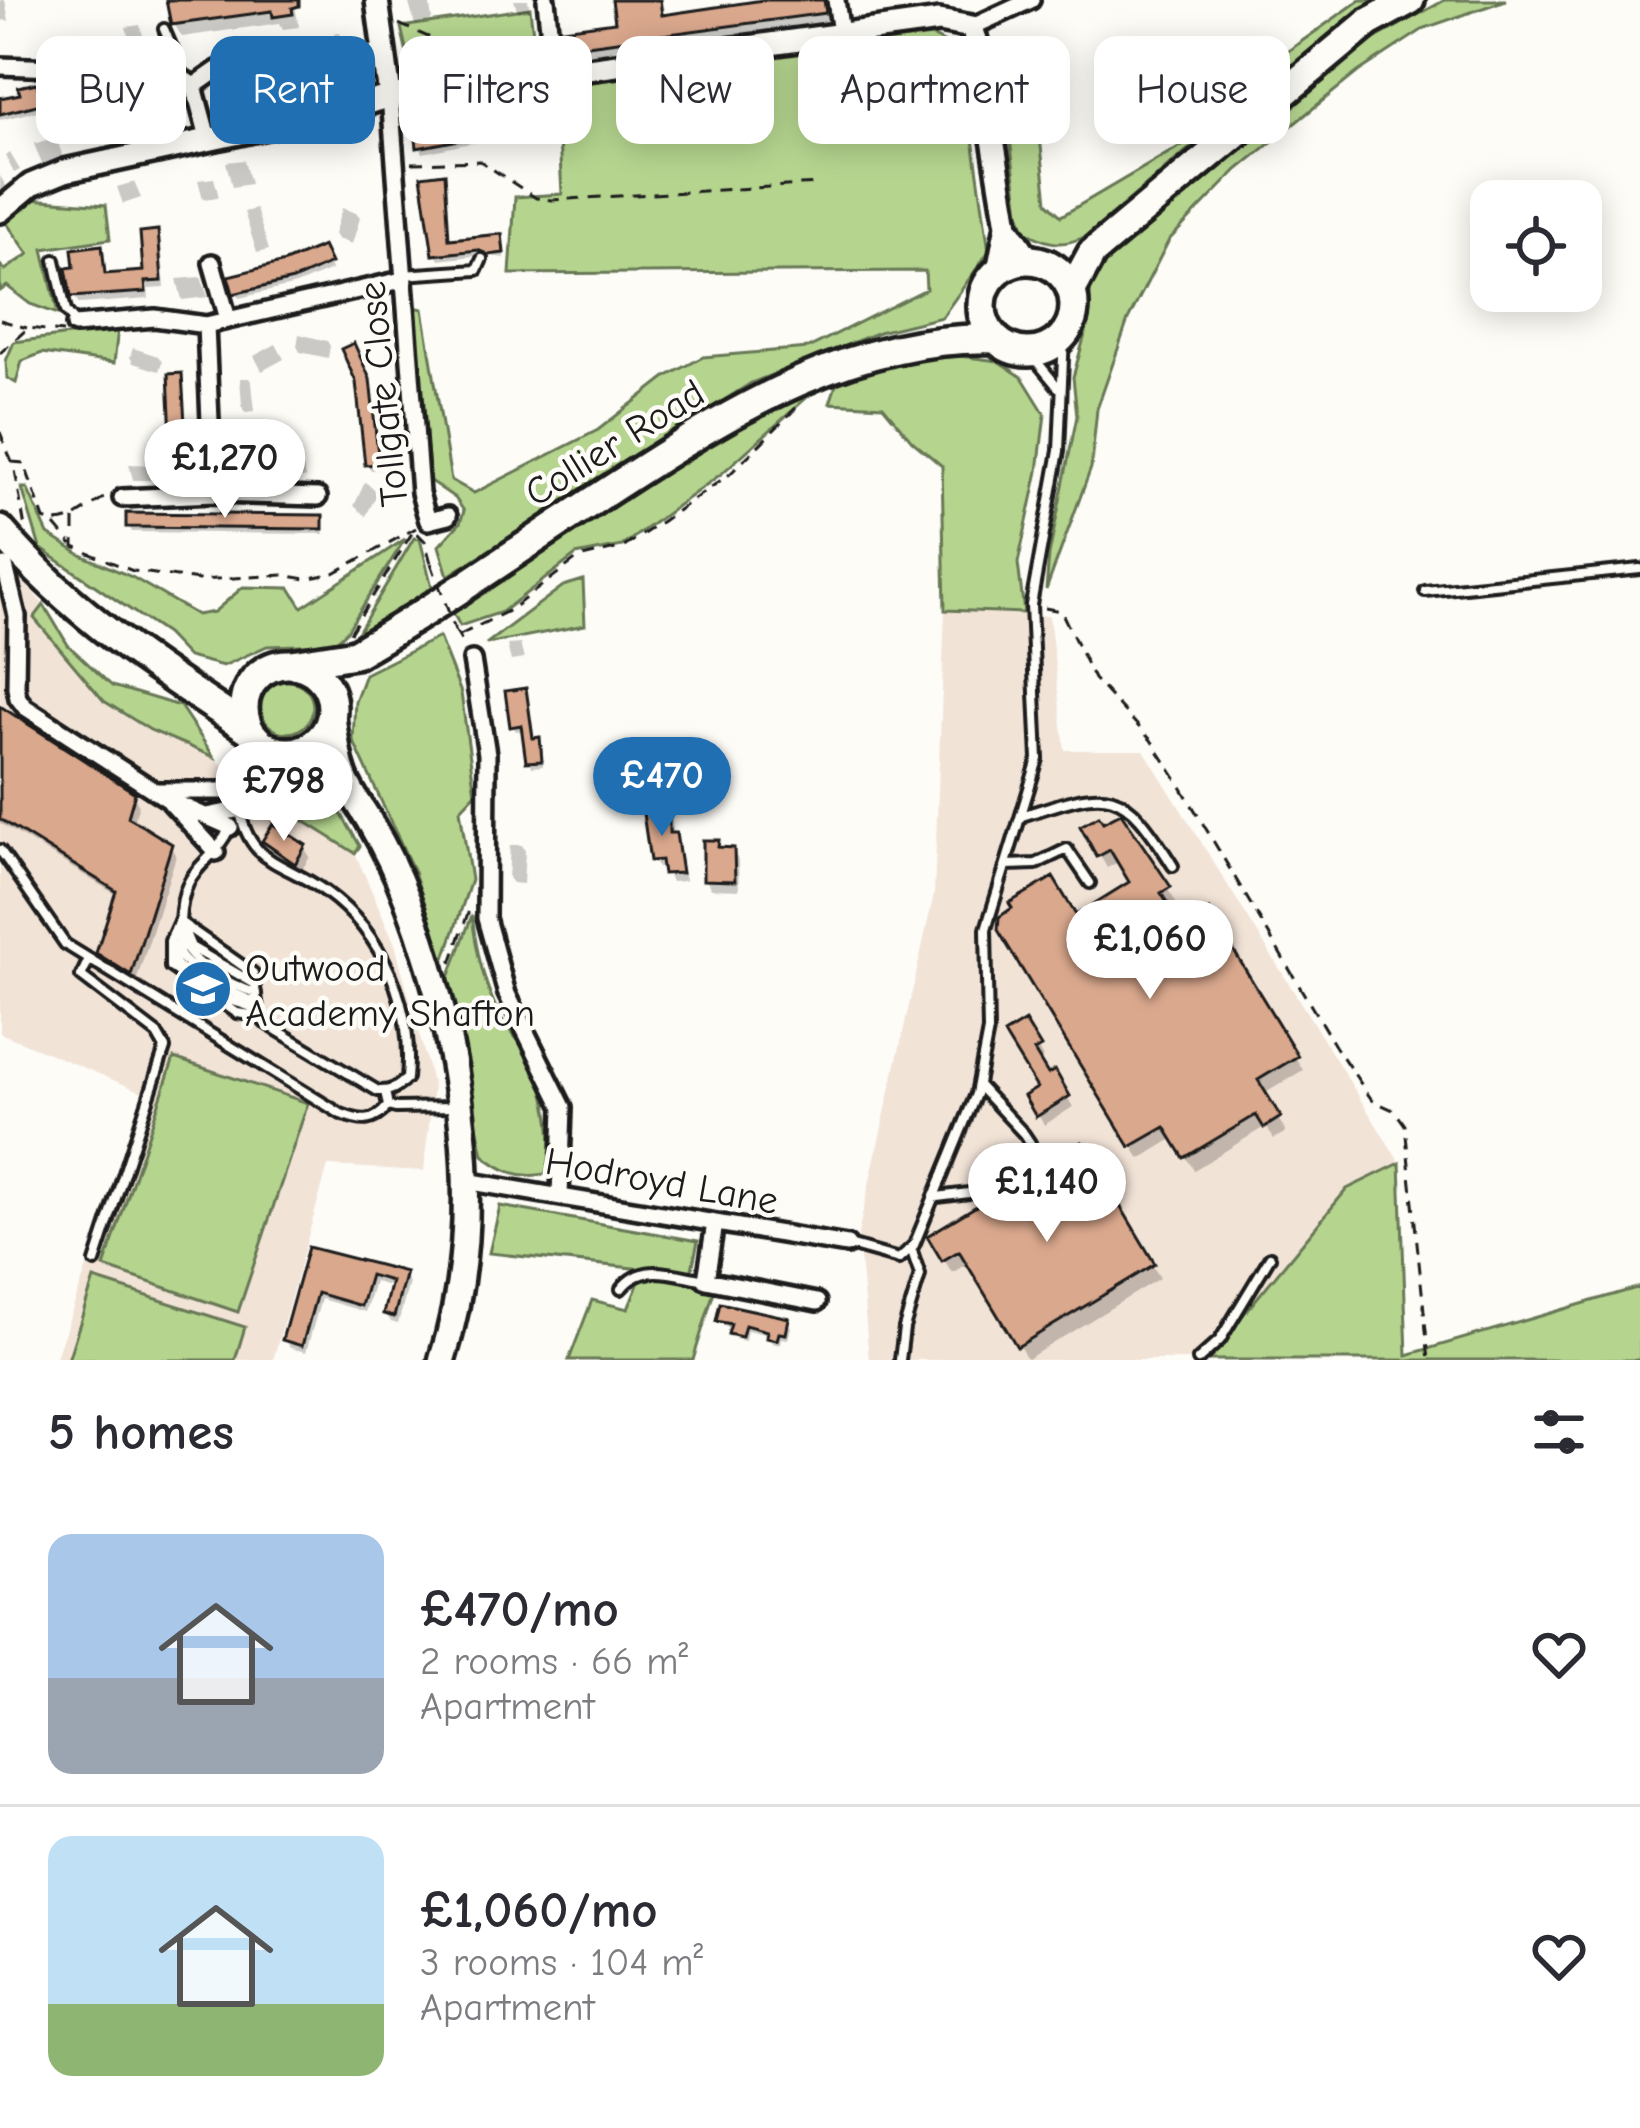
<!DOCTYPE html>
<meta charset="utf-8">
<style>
:root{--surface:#fff;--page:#f7f7f7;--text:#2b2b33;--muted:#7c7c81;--line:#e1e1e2;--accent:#1f6fb2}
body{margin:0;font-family:"Comic Neue",sans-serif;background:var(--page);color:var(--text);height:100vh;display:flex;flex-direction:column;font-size:45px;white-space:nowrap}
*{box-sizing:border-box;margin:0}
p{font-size:39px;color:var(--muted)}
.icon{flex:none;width:66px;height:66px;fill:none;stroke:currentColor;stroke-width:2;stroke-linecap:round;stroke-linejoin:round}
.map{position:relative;height:1360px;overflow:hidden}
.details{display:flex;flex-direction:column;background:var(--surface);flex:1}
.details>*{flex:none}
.hud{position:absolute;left:36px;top:36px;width:1569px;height:108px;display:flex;gap:24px}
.buttons{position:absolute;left:1470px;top:180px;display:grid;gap:24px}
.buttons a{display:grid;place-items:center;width:132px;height:132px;border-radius:24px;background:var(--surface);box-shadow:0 6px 30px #0003;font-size:60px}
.price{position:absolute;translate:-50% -102px;padding:0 27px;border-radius:42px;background:#fff;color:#222;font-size:39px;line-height:78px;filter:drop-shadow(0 3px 6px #0008)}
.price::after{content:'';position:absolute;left:50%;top:72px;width:36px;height:27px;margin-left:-18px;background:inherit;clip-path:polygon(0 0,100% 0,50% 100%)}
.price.active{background:var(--accent);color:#fff}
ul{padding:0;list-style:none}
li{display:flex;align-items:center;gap:36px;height:300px;padding:0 48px}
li+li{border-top:3px solid var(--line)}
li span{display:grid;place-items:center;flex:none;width:336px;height:240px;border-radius:24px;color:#555}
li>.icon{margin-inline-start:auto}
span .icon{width:144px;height:144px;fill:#fffc;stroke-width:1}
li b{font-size:51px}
h2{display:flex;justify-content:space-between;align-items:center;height:144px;padding:0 48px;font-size:51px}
.chip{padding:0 42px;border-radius:24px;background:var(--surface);box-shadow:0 6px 30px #0003;font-size:42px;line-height:108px}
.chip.active{background:var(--accent);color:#fff}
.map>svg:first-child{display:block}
.built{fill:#f2e3d7}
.green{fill:#b5d58f;stroke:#687856;stroke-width:3}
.shadow{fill:#0003}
.building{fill:#daa88d;stroke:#1c1c1c;stroke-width:3}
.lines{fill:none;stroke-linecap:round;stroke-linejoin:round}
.lane-casing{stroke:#1c1c1c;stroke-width:16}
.street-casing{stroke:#1c1c1c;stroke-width:24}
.secondary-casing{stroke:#1c1c1c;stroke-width:30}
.primary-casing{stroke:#1c1c1c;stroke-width:33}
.highway-casing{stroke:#1c1c1c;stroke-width:36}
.path{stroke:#1c1c1c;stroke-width:3;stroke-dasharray:12 9;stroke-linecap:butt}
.lane{stroke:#fdfcf7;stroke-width:8}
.street{stroke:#fdfcf7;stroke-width:15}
.secondary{stroke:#fdfcf7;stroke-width:21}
.primary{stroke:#fdfcf7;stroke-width:24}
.highway{stroke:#fdfcf7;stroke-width:27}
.path-bridge{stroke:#1c1c1c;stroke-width:3;stroke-dasharray:12 9;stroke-linecap:butt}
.labels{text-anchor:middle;stroke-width:9;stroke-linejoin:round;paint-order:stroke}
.street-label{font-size:39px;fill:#1c1c1c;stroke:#fdfcf7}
.poi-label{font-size:39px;fill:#1c1c1c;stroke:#fdfcf7;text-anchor:start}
</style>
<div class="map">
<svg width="1640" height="1360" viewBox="0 0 1640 1360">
<rect width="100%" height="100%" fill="#fdfcf7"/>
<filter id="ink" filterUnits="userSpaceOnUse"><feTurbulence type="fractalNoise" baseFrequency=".00833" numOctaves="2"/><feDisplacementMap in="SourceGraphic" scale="24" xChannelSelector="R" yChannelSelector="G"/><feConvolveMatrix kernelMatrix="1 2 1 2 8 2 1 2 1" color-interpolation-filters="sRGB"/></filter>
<g filter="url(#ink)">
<path class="built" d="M13,569L44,605L34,619L104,701L214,757L253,793L355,853L395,944L433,1086L424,1171L328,1166L273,1360H55L147,1094L0,1033V572Z
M945,610L1049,616L1065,750H1144L1400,1163L1347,1189L1206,1360H869L858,1234L934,894Z"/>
<path class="green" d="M1360,0H1383L1205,135L1087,236C1062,247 1048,245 1025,231L1019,212L1002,73L1033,72L1047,202L1061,216L1182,145L1281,56Z
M1445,0H1506L1425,28L1358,72L1237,170L1169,240L1128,320L1097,409L1091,468L1046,590L1049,555L1077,416L1073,377L1088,324L1091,282L1106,260L1358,48Z
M530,8L535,52L530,59C506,56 511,63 492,66C470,70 429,76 410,66L401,27Z
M932,36L955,48L965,83L989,251L942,317L879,332L751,383L448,576L439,546L460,523L464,511L455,498L430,481L414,307L423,309L451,480L474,493L598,430L666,377L703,357L808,348L926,289L925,271L510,274L515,197L562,194L556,83Z
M30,199L106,205L110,239L43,249L58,314L30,304L7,286L0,291V265L5,270L29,254L5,221Z
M118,329L114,363L42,353L22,361L16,383L7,378L6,361L14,342Z
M952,355L998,361L1022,377L1045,414L1038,471L1018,563L1024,613L945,610L942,466L912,441L883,406L830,403L838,379L909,361Z
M813,392L721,474L622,546L576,555L502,612L460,626L451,609L703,443Z
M22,488H27L48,534L81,555L132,577L197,615L214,612L243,587L290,588L302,607L405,539L347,631L333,644L267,646L223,666L188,657L166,634L40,548Z
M414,538L420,539L432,587L354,639Z
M583,580L585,625L486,644L563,586Z
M44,605L68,645L112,686L180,706L214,757L150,730L104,701L34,618Z
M439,637L461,693L475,794L460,810L471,880L444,961L414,872L353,740L355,701L365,674Z
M261 707a26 26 0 1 1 52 0a26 26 0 1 1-52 0Z
M296,774L322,781L360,846L355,853L264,796L273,782Z
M472,915C476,950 483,984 500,1016C507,1029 520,1041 528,1054C546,1083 558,1143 545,1174C520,1179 502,1171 483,1155L447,983Z
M174,1058L308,1103L238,1312L104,1267Z
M1400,1163L1407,1355L1640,1287V1360H1206L1347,1189Z
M500,1206L698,1241L691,1274L489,1253Z
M643,1272L715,1288L693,1360H569L592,1300L628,1309Z
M94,1279L245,1327L235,1360H68Z"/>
<path class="shadow" d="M0,0H5L9,21L0,20Z
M170,0H294L299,27L283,29L280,23L182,37L174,24Z
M408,0H429L432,20L415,25Z
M514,0H528L530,10L518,12Z
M615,0H662L665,18L823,0L829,22L573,56L568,47L618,25Z
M140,25L145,42L131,45L126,27Z
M340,32L345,52L338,53L334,33Z
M274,83L280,92L279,115L241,123L235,113Z
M38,92L42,110L0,120V101Z
M160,99L163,116H79L76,110Z
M536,115L540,131L529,133L524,116Z
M471,120L476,142L423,153L420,147Z
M56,137L63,157L42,164L34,144Z
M10,153L20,170L14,173L5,156Z
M244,160L250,184L232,187L226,162Z
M0,176L8,189L0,195Z
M443,177L450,241L500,237L505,258L483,255L439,260L436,254Z
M214,178L219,197L203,199L198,180Z
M134,182L141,198L123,204L117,187Z
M342,208L356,213L360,218L352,244L337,239L334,234Z
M256,209L269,250L257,253L244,212Z
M156,233L161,241L165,288L148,289L149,299L79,304L74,296L100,249L107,277L146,274Z
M322,249L331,270L296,285L239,298L236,293Z
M201,277L208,297L182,300L177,279Z
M299,334L327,341L330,346L328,358L300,352L297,346Z
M276,344L284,359L262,371L254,356Z
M353,347L372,387L380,469L371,470L367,464Z
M133,348L158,356L162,362L159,371L133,363L130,357Z
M180,376L188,462H179L175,457Z
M240,378H249L252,383L255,411L245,412L242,406Z
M254,431L258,467H249L244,432Z
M276,462H302L305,478H279Z
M129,464L156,465L159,480H133Z
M365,482L378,492L366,516L354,506Z
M321,518L324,534L132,532L129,526Z
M520,644L524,659L511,661L507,645Z
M524,691L534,740L542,746L543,766L532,767L524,730L516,731L513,726Z
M0,710L133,795L139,805L133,823L170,846L176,856L136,982L105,963L99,953L118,896L0,823Z
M697,764L700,795H688L685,781H671L667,775Z
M667,809L672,817L673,836L679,845L685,881L671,882L665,868H658L653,860Z
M1120,817L1176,902L1167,907L1181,931L1208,914L1303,1070L1264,1094L1286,1132L1274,1139L1266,1126L1194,1170L1174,1138L1140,1159L1001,929L1075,919L1133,883L1120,861L1107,868L1084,827L1102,826Z
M266,841L304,847L310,857L301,871L271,851Z
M718,843L722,850L733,851L738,860L739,890L711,889L706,880Z
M510,845H522L525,851L523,884L512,883L508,878Z
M1024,1025L1043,1058L1037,1062L1047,1078L1054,1074L1073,1107L1044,1125L1028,1097L1041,1089Z
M1081,1146L1160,1278L1027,1359L969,1263L952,1273L931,1237Z
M310,1250L404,1275L409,1283L398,1324L391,1322L386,1314L393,1287L374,1282L365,1312L321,1299L306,1352L290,1348L285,1340Z
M720,1320L787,1321L791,1327L788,1339L781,1338L780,1345L772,1343L769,1335L747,1330L745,1341L735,1339L733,1328L723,1326Z"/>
<path class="building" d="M166,0H299V6L292,8L293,14L273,17L272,11L171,25Z
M612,0H660L662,15L763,0H824L826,13L565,48L563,29L615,22Z
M276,80L275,105L239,117L232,114L234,81Z
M37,83L41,104L0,114V98L20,94L18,87Z
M73,96H162V112L73,111Z
M472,117L475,137L417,148L415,129L427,128L426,123Z
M445,173L449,239L502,234L504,253L489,255L478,250L433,255L421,176Z
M158,230L162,281L145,282L146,292L71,297L66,268L74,267L72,249L102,245L105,274L143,271L140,232Z
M323,246L331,263L293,280L233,294L228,276L285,262Z
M354,343L370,379L379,464L365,465L356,382L341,349Z
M182,373L187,457L172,458L168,374Z
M126,513L323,515V529L126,527Z
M526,688L533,738L540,737L542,761L526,762L521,725L510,727L505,691Z
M0,706L135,793L128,817L172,844L131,975L96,953L116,891L0,819Z
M664,761H699V790H682V776H664Z
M642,806H669V833H676L682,873L663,874L661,860L650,861Z
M1121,813L1171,887L1161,893L1182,926L1209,910L1298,1056L1258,1080L1281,1117L1264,1128L1256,1115L1184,1158L1165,1127L1130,1147L998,930L999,917L1012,908L1009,903L1053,877L1076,915L1129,882L1110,850L1097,857L1080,826L1099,816L1103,822Z
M273,824L306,845L295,864L262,841Z
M703,840H719L718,847L734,848L735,881L703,880Z
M1025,1021L1041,1047L1034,1051L1048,1074L1055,1070L1070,1096L1036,1117L1024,1096L1037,1088L1004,1034Z
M1082,1142L1155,1264L1017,1347L959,1251L942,1261L927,1236Z
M308,1247L406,1272L394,1317L383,1314L391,1281L370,1275L361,1306L317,1293L302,1346L282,1340Z
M720,1303L789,1318L786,1334L779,1333L777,1340L766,1338L767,1331L745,1325L742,1337L728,1334L731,1324L716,1321Z"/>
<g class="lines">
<g class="lane-casing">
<path id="lane" d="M164,29L176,57L174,71
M55,260L66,311L76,323
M402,275L477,270L482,259
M1029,352L1058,387
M1425,591L1640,569
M237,811L269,749
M1022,816C1112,786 1121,783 1173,866
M231,825C210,871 183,861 180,922L253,973L259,1016L265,1023L378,1091C391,1092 398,1087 407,1078C414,1007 383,933 326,892C282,860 249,866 239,806
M0,850L65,944L341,1114C362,1122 373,1124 388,1106
M1006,865L1036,864L1067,849L1090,883
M180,919L170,941V967L237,1013L259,1016
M184,926C180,935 175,945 180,955C188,969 241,999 257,1002
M186,935L191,947L255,984
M182,940C188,963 233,986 256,993
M173,947L176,964L181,969L230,1000L258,1009
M89,959L81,976L157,1034L165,1048L95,1262
M385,1091L388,1106L396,1108L455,1107
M937,1197L969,1193L1021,1166L1027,1159L1030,1143L1024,1134L979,1086
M849,1245L899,1259L914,1245L976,1094L988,1031L986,929L1038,759L1031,605L1059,451L1064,335
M621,1289C642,1261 674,1275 706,1280
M900,1360L904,1328L920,1275L911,1248
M1198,1360L1220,1340L1270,1257"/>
</g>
<g class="street-casing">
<path id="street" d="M546,0L554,75
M836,0L841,33
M972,27L1031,0
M0,66L173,72L194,86L208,138
M194,86L217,70L332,66L384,50
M390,96L420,493L428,521L448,516
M212,263L228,319
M75,325L155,318L206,325L402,280
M206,325L213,494
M122,498L213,494L318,497
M5,566L17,616L16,687L18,698L25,707L169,800L230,827
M472,660L487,754L486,918L507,994L563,1107L560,1196
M157,791H246
M171,803L216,852
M207,816L237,810
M466,1181L847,1245
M715,1223L706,1280L817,1302"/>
</g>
<g class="secondary-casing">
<path id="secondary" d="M377,0L390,96
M0,211L31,185L65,171L350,109L390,96L939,21L972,27L978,47L1007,225L998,271
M1007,226L1029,259"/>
</g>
<g class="primary-casing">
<path id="primary" d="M332,713C335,733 337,757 344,776C350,793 363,809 371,824C385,848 397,873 407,899C461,1042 489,1212 442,1360
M296,752L344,778"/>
</g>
<g class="highway-casing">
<path id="highway" d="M982 306a46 46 0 1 1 92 0a46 46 0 1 1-92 0Z
M1072,290L1092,253L1369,22L1410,0
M0,530C69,612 159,671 248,729
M244 708a44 44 0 1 1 88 0a44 44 0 1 1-88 0Z
M291,664L355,654C448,601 535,538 625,480C738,407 857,335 996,339"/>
</g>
<path class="path" d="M399,24L489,64
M412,163L480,161L536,198L551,200L818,184
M0,320L27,328
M0,353L28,328L63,332
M0,432L15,470L25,528
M12,462L24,463L44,519C70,530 87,505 108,496
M74,519V547L133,571L199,580L283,575L306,579L334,573L416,528
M55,525L72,545
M1045,608L1061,611L1094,679L1151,740L1177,780L1335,1046L1372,1100L1395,1111L1405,1125L1429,1360
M455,630L466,647
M350,633L414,530L425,541L431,563
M460,635L510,610L578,558L624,547L664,520L730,474L797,407
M451,963L471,904"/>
<use href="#lane" class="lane"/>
<use href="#street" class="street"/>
<use href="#secondary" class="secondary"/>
<use href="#primary" class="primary"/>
<use href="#highway" class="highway"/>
<path class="path-bridge" d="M431,563L455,630"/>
</g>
</g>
<defs>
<g id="school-disc" transform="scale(3)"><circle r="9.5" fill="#1f6fb2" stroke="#fdfcf7"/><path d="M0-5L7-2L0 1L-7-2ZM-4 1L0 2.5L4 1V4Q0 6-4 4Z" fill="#fff"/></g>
</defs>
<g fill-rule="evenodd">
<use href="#school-disc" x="203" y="989"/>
</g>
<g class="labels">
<g class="street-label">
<text transform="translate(382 394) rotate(-96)" y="14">Tollgate Close</text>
<text transform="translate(614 442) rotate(-32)" y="14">Collier Road</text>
<text transform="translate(662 1180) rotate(10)" y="14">Hodroyd Lane</text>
</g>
<g class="poi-label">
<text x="245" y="981">Outwood<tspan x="245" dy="45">Academy Shafton</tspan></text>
</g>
</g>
</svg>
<div class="buttons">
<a><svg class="icon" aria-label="locate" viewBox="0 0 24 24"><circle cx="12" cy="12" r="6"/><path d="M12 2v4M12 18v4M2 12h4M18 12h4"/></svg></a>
</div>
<b class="price" style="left:225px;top:521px">£1,270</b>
<b class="price active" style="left:662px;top:839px">£470</b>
<b class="price" style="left:284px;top:844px">£798</b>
<b class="price" style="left:1150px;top:1002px">£1,060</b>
<b class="price" style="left:1047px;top:1245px">£1,140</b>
<div class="hud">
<a class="chip">Buy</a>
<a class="chip active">Rent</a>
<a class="chip">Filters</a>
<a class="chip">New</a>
<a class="chip">Apartment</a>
<a class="chip">House</a>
</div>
</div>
<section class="details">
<h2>5 homes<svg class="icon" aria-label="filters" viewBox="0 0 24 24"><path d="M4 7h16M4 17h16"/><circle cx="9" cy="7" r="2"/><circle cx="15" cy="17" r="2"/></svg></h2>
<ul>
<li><span style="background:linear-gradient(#a9c7e8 60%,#9aa5b1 0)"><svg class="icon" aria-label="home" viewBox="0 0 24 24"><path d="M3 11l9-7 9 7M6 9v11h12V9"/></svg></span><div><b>£470/mo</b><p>2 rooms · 66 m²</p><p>Apartment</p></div><svg class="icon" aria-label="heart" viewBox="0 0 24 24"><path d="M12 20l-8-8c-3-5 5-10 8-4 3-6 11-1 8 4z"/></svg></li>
<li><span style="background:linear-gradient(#bfe0f5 70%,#8fb573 0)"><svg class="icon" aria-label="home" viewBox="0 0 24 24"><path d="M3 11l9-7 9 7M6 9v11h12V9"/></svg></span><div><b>£1,060/mo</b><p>3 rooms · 104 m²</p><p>Apartment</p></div><svg class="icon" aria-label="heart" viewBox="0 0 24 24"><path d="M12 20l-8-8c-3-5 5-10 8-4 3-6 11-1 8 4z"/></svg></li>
</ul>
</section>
